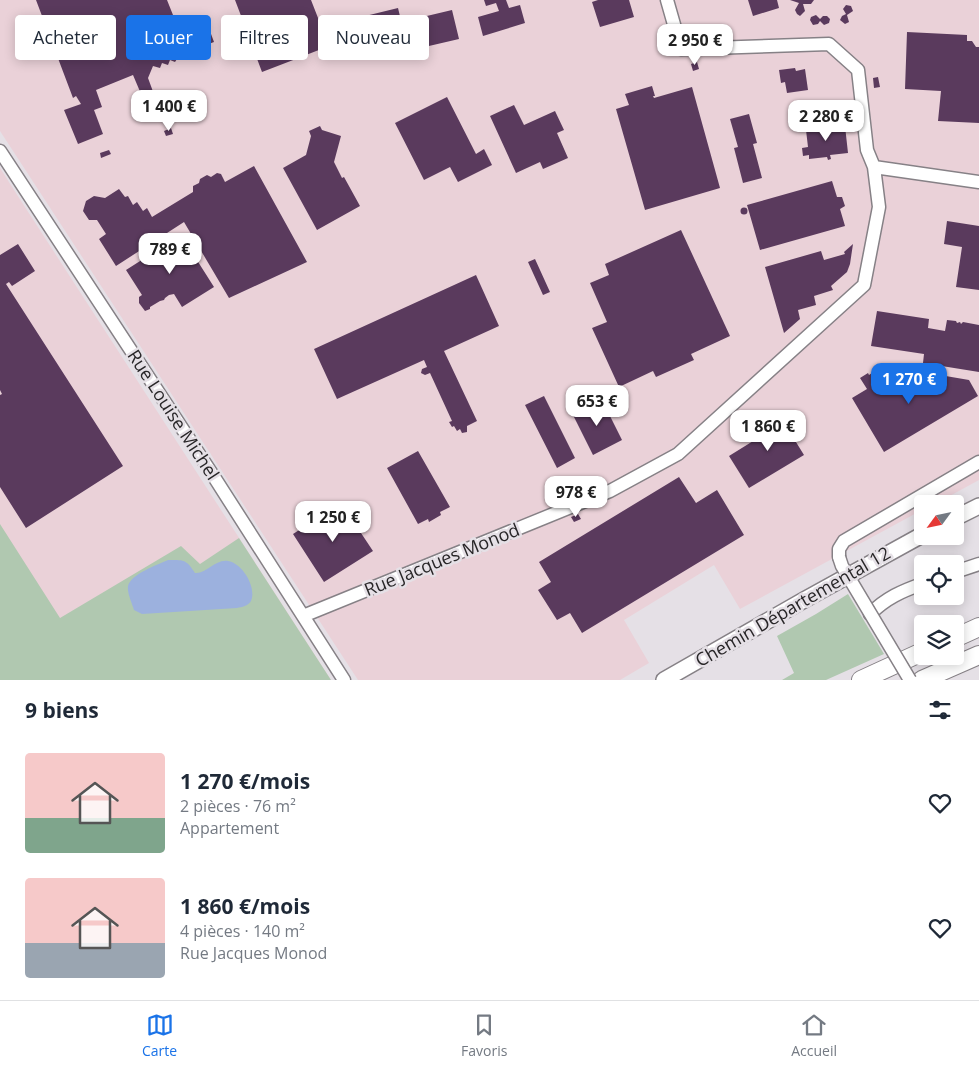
<!DOCTYPE html>
<html lang="fr">
<meta charset="utf-8">
<style>
:root{--surface:#fff;--page:#f2f2f3;--text:#1f2937;--muted:#747a83;--line:#e0e1e3;--accent:#1a73e8}
body{margin:0;font-family:"Open Sans",sans-serif;background:var(--page);color:var(--text);height:100vh;display:flex;flex-direction:column;font-size:19px;white-space:nowrap}
*{box-sizing:border-box;margin:0}
p{font-size:16px;color:var(--muted)}
.icon{flex:none;width:28px;height:28px;fill:none;stroke:currentColor;stroke-width:2;stroke-linecap:round;stroke-linejoin:round}
.map{position:relative;height:680px;overflow:hidden}
.panel{display:flex;flex-direction:column;background:var(--surface);flex:1}
.panel>*{flex:none}
.hud{position:absolute;left:15px;top:15px;width:500px;height:45px;display:flex;gap:10px}
.needle{width:32px;rotate:237deg}
.controls{position:absolute;left:914px;top:495px;display:grid;gap:10px}
.controls a{display:grid;place-items:center;width:50px;height:50px;border-radius:5px;background:var(--surface);box-shadow:0 2px 12px #0003;font-size:25px}
.price{position:absolute;translate:-50% -42px;padding:0 11px;border-radius:10px;background:#fff;color:#222;font-size:16px;line-height:32px;filter:drop-shadow(0 1px 2px #0008)}
.price::after{content:'';position:absolute;left:50%;top:30px;width:15px;height:11px;margin-left:-8px;background:inherit;clip-path:polygon(0 0,100% 0,50% 100%)}
.price.current{background:var(--accent);color:#fff}
ul{padding:0;list-style:none}
li{display:flex;align-items:center;gap:15px;height:125px;padding:0 25px}
li span{display:grid;place-items:center;flex:none;width:140px;height:100px;border-radius:5px;color:#555}
li>.icon{margin-inline-start:auto}
span .icon{width:60px;height:60px;fill:#fffc;stroke-width:1}
li b{font-size:21px}
h2{display:flex;justify-content:space-between;align-items:center;height:60px;padding:0 25px;font-size:21px}
.pill{padding:0 18px;border-radius:5px;background:var(--surface);box-shadow:0 2px 12px #0003;font-size:18px;line-height:45px}
.pill.current{background:var(--accent);color:#fff}
.tab-bar{display:flex;justify-content:space-around;align-items:center;height:70px;border-top:1px solid var(--line);background:var(--surface);font-size:14px;color:var(--muted)}
.tab-bar a{display:grid;justify-items:center;gap:2px}
.tab-bar .current{color:var(--accent)}
.map>svg:first-child{display:block}
.industrial{fill:#ead1d8}
.green{fill:#b0c8b0}
.water{fill:#9cb1de}
.building{fill:#5a3a5d}
.lines{fill:none;stroke-linecap:round;stroke-linejoin:round}
.minor-casing{stroke:#868186;stroke-width:15}
.major-casing{stroke:#868186;stroke-width:18}
.highway-casing{stroke:#868186;stroke-width:20}
.minor{stroke:#fff;stroke-width:12}
.major{stroke:#fff;stroke-width:15}
.highway{stroke:#fff;stroke-width:18}
.minor-bridge-casing{stroke:#868186;stroke-width:15;stroke-linecap:butt}
.minor-bridge{stroke:#fff;stroke-width:12}
.labels{text-anchor:middle;stroke-width:5;stroke-linejoin:round;paint-order:stroke}
.street-label{font-size:18px;fill:#282628;stroke:#e5e0e6}
</style>
<div class="map">
<svg width="979" height="680" viewBox="0 0 979 680">
<rect width="100%" height="100%" fill="#e5e0e6"/>
<path class="industrial" d="M0,0H979V480L935,504H922V510L740,609L714,565L624,620L649,663L620,680H358L0,131Z
M0,168L23,204L331,680H0Z"/>
<path class="green" d="M0,524L60,618L181,546L200,564L239,538L331,680H0Z
M848,594L884,654L826,680H782L794,673L777,636L816,614Z"/>
<path class="water" d="M168,560C184,560 186,559 195,573C207,574 215,559 228,561C242,563 257,587 251,601C248,606 242,607 237,608L142,614L134,610C132,603 127,593 128,586C131,574 157,565 168,560Z"/>
<path class="building" d="M36,0H167L177,25L204,15L214,42L187,52L184,58L179,56L175,62L170,60L168,65L162,63L160,68L153,66L148,78L155,97L144,101L133,75L96,90L102,107L94,110L103,134L78,144L64,110L81,104L76,96L73,98Z
M235,0H311L329,46L306,55L304,58L301,57L262,72L244,24L242,23L243,21Z
M484,0H506L509,8L520,5L525,23L483,36L478,17L499,11L496,3L486,6Z
M598,0H629L634,17L600,27L592,2Z
M748,0H777L779,8L753,16Z
M790,0H814L811,4H803L805,11L800,16L797,14L795,10L799,3Z
M846,5L851,6L853,11L847,15L849,22L845,24L840,20L842,16L846,14L843,9Z
M398,8L405,37L356,48L349,20Z
M452,10L459,39L416,49L410,20Z
M816,15L820,19L823,16H827L830,19L829,23L824,25L820,21L818,24L813,25L810,20L811,17Z
M907,32L967,35V41H972L976,47H979V123L938,121L941,91L905,89Z
M697,62L699,69L693,71L691,64Z
M795,68L796,71L805,69L808,90L787,93L785,82L781,83L779,70Z
M878,77L880,87L874,88L873,78Z
M652,86L655,96H653L654,98L692,87L720,188L645,210L616,109L629,105L625,94Z
M447,97L476,154L484,149L492,165L458,182L450,167L424,180L395,123Z
M514,105L524,125L555,111L564,130L557,133L568,158L543,169L540,162L516,173L490,116Z
M749,114L757,143L753,144L762,178L743,183L734,148L738,147L730,119Z
M320,126L322,130L341,136L334,162L342,178L344,177L360,206L317,230L283,168L306,155L311,136L309,131Z
M823,126V128L845,126L848,153L830,155L831,159L828,160L827,157L809,159V155L803,156L802,148L808,147L806,130L816,129V127Z
M171,128L173,134L166,136L164,131Z
M109,150L111,154L101,158L100,153Z
M254,166L307,262L229,298L184,222L116,266L99,239L106,234L97,220H89L83,211L86,201L94,196L105,198L119,189L125,197L128,196L133,205L137,202L143,211L147,208L152,217L193,192V186L199,183L200,179L207,175L211,177L217,173L221,174L225,182Z
M832,181L837,197H842L845,206L840,209L845,226L760,250L747,205Z
M740.5 211a3.5 3.5 0 1 1 7 0a3.5 3.5 0 1 1-7 0Z
M947,221L979,226V290L956,287L962,247L944,244Z
M681,230L730,336L691,354L694,360L656,377L653,371L619,387L592,328L607,322L590,283L609,275L605,264Z
M181,235L214,287L182,307L174,294L169,295L165,298L164,300L160,301L150,307V309L145,311L139,303V297L142,295L126,270Z
M18,244L35,271L12,286L9,282L6,284L123,466L26,528L0,487V395L2,394L0,390V255Z
M853,244L850,264L847,272L831,286L833,290L814,296L816,305L798,310L800,319L784,333L765,267L821,251L824,260L845,254L844,252Z
M535,259L550,292L543,295L528,262Z
M476,275L499,326L444,351L477,421L467,426V432L462,433L460,429L457,431L454,426L452,427L449,422L452,421L430,373L425,375L421,373L422,369L427,367L424,360L337,399L314,349Z
M877,311L929,319L928,328L945,331L947,320L956,321L957,323L960,322L961,324L963,322L979,325V372L923,363L924,354L871,346Z
M868,373L869,375L872,373L887,377L889,380L891,378L895,386L904,381L909,389L934,374L969,380L978,396L884,452L852,398L867,389L860,378Z
M544,396L575,458L557,468L525,405Z
M601,398L622,440L593,455L572,413Z
M787,414L791,415L798,427L797,431L791,434L804,455L749,488L729,456L769,431V424Z
M418,451L450,507L440,512L441,515L429,522L428,519L418,524L387,468Z
M679,477L696,503L717,490L744,535L582,633L570,613L557,620L538,590L551,582L539,562Z
M341,503L373,551L324,582L293,534Z
M578,514L581,519L574,522L571,517Z"/>
<g class="lines">
<g class="minor-casing">
<path id="minor" d="M667,0L681,49L829,44L858,70L867,150L874,167L979,182
M0,151L216,480L344,680
M839,557V549L844,541L979,462
M955,572L979,564
M870,614C886,598 902,591 922,584
M303,616L610,491L678,454L864,285L879,207L874,167"/>
</g>
<g class="major-casing">
<path id="major" d="M955,518L979,506
M664,680L804,600L922,535"/>
</g>
<g class="highway-casing">
<path id="highway" d="M955,638L979,627
M861,680L922,652
M922,680L979,655"/>
</g>
<use href="#minor" class="minor"/>
<use href="#major" class="major"/>
<use href="#highway" class="highway"/>
<g class="minor-bridge-casing">
<path id="minor-bridge" d="M839,557L842,566L910,680"/>
</g>
<use href="#minor-bridge" class="minor-bridge"/>
</g>
<g class="labels">
<g class="street-label">
<text transform="translate(173 415) rotate(57)" y="6">Rue Louise Michel</text>
<text transform="translate(442 560) rotate(-22)" y="6">Rue Jacques Monod</text>
<text transform="translate(793 607) rotate(-30)" y="6">Chemin Départemental 12</text>
</g>
</g>
</svg>
<div class="controls">
<a><svg class="needle" viewBox="-14 -14 28 28"><path d="M0-13l5 13h-10z" fill="#e53935"/><path d="M0 13l5-13h-10z" fill="#747a83"/></svg></a>
<a><svg class="icon" aria-label="locate" viewBox="0 0 24 24"><circle cx="12" cy="12" r="6"/><path d="M12 2v4M12 18v4M2 12h4M18 12h4"/></svg></a>
<a><svg class="icon" aria-label="layers" viewBox="0 0 24 24"><path d="M12 4l9 5-9 5-9-5zM3 14l9 5 9-5"/></svg></a>
</div>
<b class="price" style="left:695px;top:66px">2 950 €</b>
<b class="price" style="left:169px;top:132px">1 400 €</b>
<b class="price" style="left:826px;top:142px">2 280 €</b>
<b class="price" style="left:170px;top:275px">789 €</b>
<b class="price current" style="left:909px;top:405px">1 270 €</b>
<b class="price" style="left:597px;top:427px">653 €</b>
<b class="price" style="left:768px;top:452px">1 860 €</b>
<b class="price" style="left:576px;top:518px">978 €</b>
<b class="price" style="left:333px;top:543px">1 250 €</b>
<div class="hud">
<a class="pill">Acheter</a>
<a class="pill current">Louer</a>
<a class="pill">Filtres</a>
<a class="pill">Nouveau</a>
</div>
</div>
<section class="panel">
<h2>9 biens<svg class="icon" aria-label="filters" viewBox="0 0 24 24"><path d="M4 7h16M4 17h16"/><circle cx="9" cy="7" r="2"/><circle cx="15" cy="17" r="2"/></svg></h2>
<ul>
<li><span style="background:linear-gradient(#f6c9c9 65%,#7fa58c 0)"><svg class="icon" aria-label="home" viewBox="0 0 24 24"><path d="M3 11l9-7 9 7M6 9v11h12V9"/></svg></span><div><b>1 270 €/mois</b><p>2 pièces · 76 m²</p><p>Appartement</p></div><svg class="icon" aria-label="heart" viewBox="0 0 24 24"><path d="M12 20l-8-8c-3-5 5-10 8-4 3-6 11-1 8 4z"/></svg></li>
<li><span style="background:linear-gradient(#f6c9c9 65%,#9aa5b1 0)"><svg class="icon" aria-label="home" viewBox="0 0 24 24"><path d="M3 11l9-7 9 7M6 9v11h12V9"/></svg></span><div><b>1 860 €/mois</b><p>4 pièces · 140 m²</p><p>Rue Jacques Monod</p></div><svg class="icon" aria-label="heart" viewBox="0 0 24 24"><path d="M12 20l-8-8c-3-5 5-10 8-4 3-6 11-1 8 4z"/></svg></li>
</ul>
</section>
<nav class="tab-bar">
<a class="current"><svg class="icon" aria-label="map" viewBox="0 0 24 24"><path d="M3 6l6-2 6 2 6-2v14l-6 2-6-2-6 2zM9 4v14M15 6v14"/></svg>Carte</a>
<a><svg class="icon" aria-label="saved" viewBox="0 0 24 24"><path d="M7 4h10v16l-5-4-5 4z"/></svg>Favoris</a>
<a><svg class="icon" aria-label="home" viewBox="0 0 24 24"><path d="M3 11l9-7 9 7M6 9v11h12V9"/></svg>Accueil</a>
</nav>
